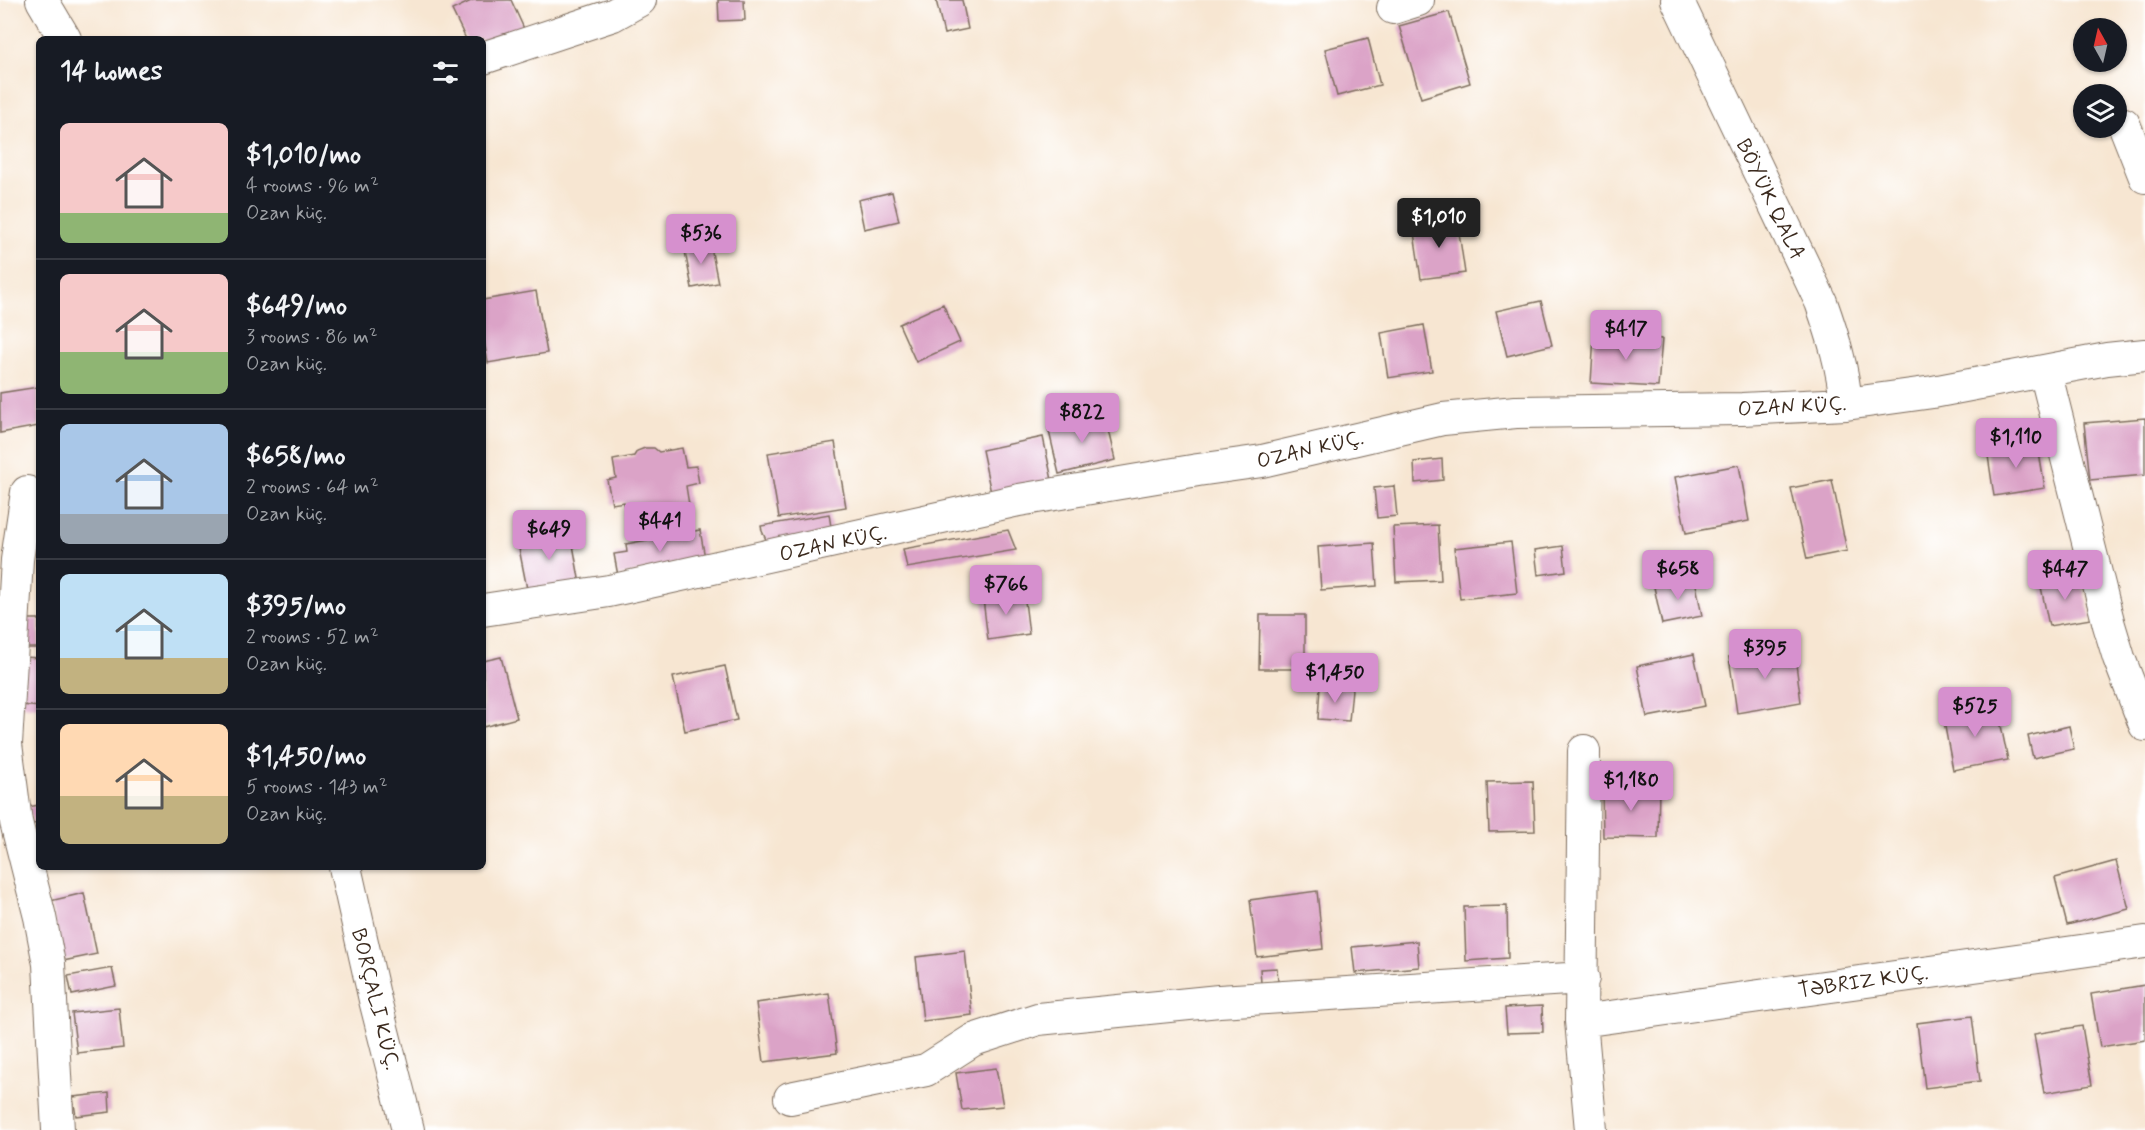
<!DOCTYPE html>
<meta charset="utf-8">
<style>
:root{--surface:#171b24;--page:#20242c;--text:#f1f3f6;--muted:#9ea1a6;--line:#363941;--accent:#d690ce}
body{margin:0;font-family:Mynerve,sans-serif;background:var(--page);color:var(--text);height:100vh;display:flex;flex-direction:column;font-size:22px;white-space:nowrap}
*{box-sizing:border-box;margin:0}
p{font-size:20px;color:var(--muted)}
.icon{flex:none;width:33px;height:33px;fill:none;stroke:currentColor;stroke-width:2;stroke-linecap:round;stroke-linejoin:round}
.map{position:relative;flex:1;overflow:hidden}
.details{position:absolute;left:36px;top:36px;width:450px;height:834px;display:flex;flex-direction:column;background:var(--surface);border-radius:9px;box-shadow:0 2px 4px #0004}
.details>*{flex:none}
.needle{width:39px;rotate:352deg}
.tools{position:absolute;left:2073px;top:18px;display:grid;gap:12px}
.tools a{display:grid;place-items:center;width:54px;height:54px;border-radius:50%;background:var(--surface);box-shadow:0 2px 4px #0004;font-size:30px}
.price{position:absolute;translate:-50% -51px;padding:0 14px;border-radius:6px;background:var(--accent);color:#111;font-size:20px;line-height:39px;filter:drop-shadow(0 2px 3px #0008)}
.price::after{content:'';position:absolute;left:50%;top:36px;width:18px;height:14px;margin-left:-9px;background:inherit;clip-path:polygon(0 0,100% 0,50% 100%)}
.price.active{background:#222;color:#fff}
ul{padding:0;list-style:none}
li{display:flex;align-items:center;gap:18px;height:150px;padding:0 24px}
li+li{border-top:2px solid var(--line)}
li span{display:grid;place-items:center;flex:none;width:168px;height:120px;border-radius:9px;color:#555}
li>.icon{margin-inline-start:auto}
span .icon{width:72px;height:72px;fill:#fffc;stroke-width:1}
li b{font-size:26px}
h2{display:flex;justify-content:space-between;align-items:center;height:72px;padding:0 24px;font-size:26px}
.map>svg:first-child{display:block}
.building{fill:#dba3c7}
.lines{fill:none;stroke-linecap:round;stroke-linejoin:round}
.minor-casing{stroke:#7d6c5d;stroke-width:34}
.minor{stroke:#fff;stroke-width:32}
.labels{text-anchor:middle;stroke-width:5;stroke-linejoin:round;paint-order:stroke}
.street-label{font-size:21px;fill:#3b2a1e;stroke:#fff}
</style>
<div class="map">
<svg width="2145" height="1130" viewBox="0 0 2145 1130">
<rect width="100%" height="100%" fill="#fff"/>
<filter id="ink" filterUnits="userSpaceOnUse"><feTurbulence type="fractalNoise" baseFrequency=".0167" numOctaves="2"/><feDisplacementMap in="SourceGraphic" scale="12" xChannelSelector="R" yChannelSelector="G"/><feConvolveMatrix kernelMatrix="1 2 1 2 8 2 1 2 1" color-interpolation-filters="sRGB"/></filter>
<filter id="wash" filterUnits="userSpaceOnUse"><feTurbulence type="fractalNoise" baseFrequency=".008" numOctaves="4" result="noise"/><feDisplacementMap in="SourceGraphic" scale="24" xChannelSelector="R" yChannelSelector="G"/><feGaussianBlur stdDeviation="1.35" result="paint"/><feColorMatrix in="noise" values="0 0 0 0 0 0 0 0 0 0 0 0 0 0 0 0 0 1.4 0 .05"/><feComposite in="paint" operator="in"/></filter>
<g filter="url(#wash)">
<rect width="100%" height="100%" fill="#f7e6d2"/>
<g id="blocks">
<path class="building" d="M473,0H511L526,33L483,48V39H466L452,10Z
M718,0H744L745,20L719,21Z
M936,0H962L968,29L944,34Z
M1449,12L1470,83L1421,98L1399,26Z
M1368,38L1380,85L1337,96L1325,49Z
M892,192L899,221L864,229L858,200Z
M1457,219L1465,273L1421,279L1413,226Z
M710,242L718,283L692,288L684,246Z
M536,291L547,353L488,363L483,334V300Z
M1541,301L1552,345L1507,356L1496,311Z
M943,304L960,342L916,362L899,324Z
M1424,325L1432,371L1388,378L1381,333Z
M1594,335L1662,339L1658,387L1591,383Z
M38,387L39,426L0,433V393Z
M1104,413L1115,460L1059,474L1048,427Z
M2145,418V475L2090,480L2084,423Z
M1043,437L1052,480L991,493L982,450Z
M2037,441L2045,488L1994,496L1987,449Z
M835,442L846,507L779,518L768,453Z
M645,448H654L659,452L682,448L686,467L696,466L699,483L686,486L689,505L626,517L624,502L612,504L607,480L616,478L613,460L634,456L637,451Z
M1442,459L1443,480L1415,483L1414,462Z
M1739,465L1749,521L1686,533L1675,477Z
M1832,480L1847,551L1807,559L1791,488Z
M1394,486L1397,516L1377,518L1374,488Z
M829,514L832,533L768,544L762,531L761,526Z
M1438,525L1441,580L1396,582L1393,527Z
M570,528L580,584L528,594L517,538Z
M700,530L705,558L618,576L614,554L627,552L626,544Z
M1008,530L1016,550L907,568L903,549Z
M1511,542L1517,593L1460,599L1454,548Z
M1374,543L1377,586L1321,590L1318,547Z
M1563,546L1566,571L1538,575L1535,550Z
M2080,576L2091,619L2049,626L2040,582Z
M1695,579L1702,616L1662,624L1654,587Z
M1024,593L1029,634L988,640L983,599Z
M1260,615H1305V669H1259Z
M25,619H39V648H24Z
M1794,649L1801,702L1737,713L1729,657Z
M1694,654L1705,706L1647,717L1637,666Z
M24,657L39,658V707L22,705Z
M501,657L517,718L483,727V661Z
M725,666L737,720L685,731L673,677Z
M1320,686L1352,689L1349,721L1318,719Z
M1997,706L2008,760L1953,770L1943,716Z
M2069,726L2074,749L2033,758L2028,736Z
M1533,781L1535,831L1489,832L1487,782Z
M1659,786L1658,838L1603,837L1602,787Z
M39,805V823L33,824L28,807Z
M2116,861L2129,909L2067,925L2055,878Z
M1317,891L1323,949L1257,957L1250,900Z
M84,893L97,954L63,961L50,901Z
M1507,906L1508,958L1466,961L1464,907Z
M1417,941L1419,967L1355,973L1352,947Z
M965,951L972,1015L923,1021L916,957Z
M112,968L116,986L72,995L68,976Z
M1277,968L1278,981L1261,983L1260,969Z
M2145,985V1040L2100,1047L2091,994Z
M829,993L837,1053L764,1062L756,1003Z
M1542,1006L1543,1032L1507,1033L1505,1008Z
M119,1008L123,1048L77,1053L72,1013Z
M1972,1016L1980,1081L1925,1088L1917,1023Z
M2082,1026L2092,1085L2044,1093L2034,1034Z
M996,1068L1003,1106L962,1110L956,1073Z
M109,1093L110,1112L76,1116L73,1097Z"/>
</g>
</g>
<g filter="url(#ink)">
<use href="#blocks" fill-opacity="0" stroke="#7d6c5d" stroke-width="1.5"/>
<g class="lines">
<g class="minor-casing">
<path id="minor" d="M42,0L65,39
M1677,0L1821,302C1833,336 1843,368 1846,404
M1393,8L1418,0
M483,58L613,15L640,0
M2124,124L2145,177
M2045,371L2109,625L2119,658L2145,725
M27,492L17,560L6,744L16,822L40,917L49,964L58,1130
M483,610L609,591L1019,500L1198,470L1262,461L1443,419L1516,412L1742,409L1846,404L1933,392L2107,359L2145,355
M1584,751L1581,1021L1591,1130
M345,867L375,1000L408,1130
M1581,1021L2145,942
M790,1098L926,1070L973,1040L1038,1019L1219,1001L1583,978"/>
</g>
<use href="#minor" class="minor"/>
</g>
</g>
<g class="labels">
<g class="street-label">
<text transform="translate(1771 199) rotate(64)" y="7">BÖYÜK QALA</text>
<text transform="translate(1792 406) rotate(-3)" y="7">OZAN KÜÇ.</text>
<text transform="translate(1310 449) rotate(-13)" y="7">OZAN KÜÇ.</text>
<text transform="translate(833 543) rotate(-12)" y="7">OZAN KÜÇ.</text>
<text transform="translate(1863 981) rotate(-8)" y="7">TƏBRIZ KÜÇ.</text>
<text transform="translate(376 999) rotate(76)" y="7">BORÇALI KÜÇ.</text>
</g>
</g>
</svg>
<div class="tools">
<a><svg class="needle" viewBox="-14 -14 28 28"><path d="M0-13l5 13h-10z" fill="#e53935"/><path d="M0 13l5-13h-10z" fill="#9ea1a6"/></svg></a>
<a><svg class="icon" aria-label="layers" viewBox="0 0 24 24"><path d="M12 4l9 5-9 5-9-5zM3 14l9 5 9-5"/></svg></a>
</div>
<b class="price active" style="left:1439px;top:249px">$1,010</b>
<b class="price" style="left:701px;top:265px">$536</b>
<b class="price" style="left:1626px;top:361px">$417</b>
<b class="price" style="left:1082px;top:444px">$822</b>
<b class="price" style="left:2016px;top:469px">$1,110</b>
<b class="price" style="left:660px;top:553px">$441</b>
<b class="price" style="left:549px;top:561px">$649</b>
<b class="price" style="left:1678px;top:601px">$658</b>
<b class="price" style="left:2065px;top:601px">$447</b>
<b class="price" style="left:1006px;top:616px">$766</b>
<b class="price" style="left:1765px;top:680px">$395</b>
<b class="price" style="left:1335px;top:704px">$1,450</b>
<b class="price" style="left:1975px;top:738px">$525</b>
<b class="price" style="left:1631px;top:812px">$1,180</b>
<section class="details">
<h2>14 homes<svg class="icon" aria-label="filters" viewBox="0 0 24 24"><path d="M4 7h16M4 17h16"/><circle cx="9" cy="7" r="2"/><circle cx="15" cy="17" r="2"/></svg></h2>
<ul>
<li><span style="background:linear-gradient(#f6c9c9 75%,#8fb573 0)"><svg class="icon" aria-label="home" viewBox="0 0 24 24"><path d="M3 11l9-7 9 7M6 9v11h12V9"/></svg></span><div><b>$1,010/mo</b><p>4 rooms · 96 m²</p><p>Ozan küç.</p></div></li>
<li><span style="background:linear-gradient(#f6c9c9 65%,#8fb573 0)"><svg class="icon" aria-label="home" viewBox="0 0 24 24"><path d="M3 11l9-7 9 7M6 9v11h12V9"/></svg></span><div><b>$649/mo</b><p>3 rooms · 86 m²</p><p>Ozan küç.</p></div></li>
<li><span style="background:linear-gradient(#a9c7e8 75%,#9aa5b1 0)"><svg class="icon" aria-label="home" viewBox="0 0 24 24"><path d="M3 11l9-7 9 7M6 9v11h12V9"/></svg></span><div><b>$658/mo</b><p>2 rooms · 64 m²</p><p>Ozan küç.</p></div></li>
<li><span style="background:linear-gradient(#bfe0f5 70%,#c2b280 0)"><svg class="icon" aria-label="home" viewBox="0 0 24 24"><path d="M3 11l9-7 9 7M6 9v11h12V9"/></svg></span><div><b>$395/mo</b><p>2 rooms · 52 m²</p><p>Ozan küç.</p></div></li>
<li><span style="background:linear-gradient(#ffd9b3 60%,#c2b280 0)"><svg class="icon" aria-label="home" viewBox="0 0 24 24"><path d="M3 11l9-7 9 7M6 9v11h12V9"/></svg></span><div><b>$1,450/mo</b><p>5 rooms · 143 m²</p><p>Ozan küç.</p></div></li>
</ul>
</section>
</div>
